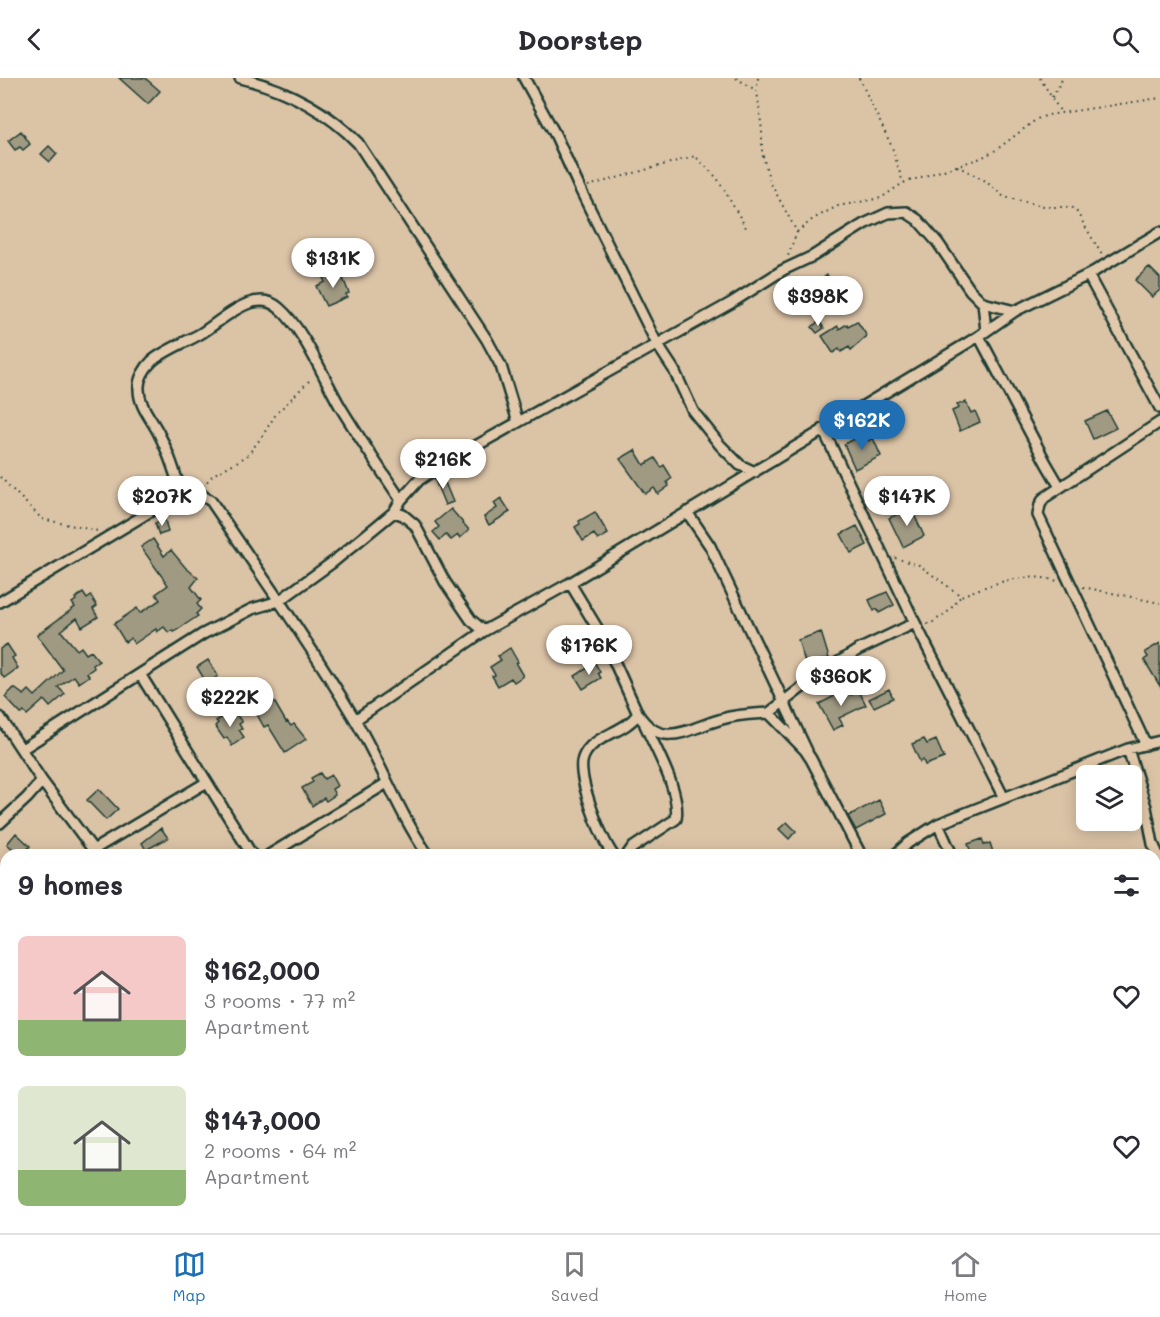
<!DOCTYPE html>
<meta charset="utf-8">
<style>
:root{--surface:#fff;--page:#f7f7f7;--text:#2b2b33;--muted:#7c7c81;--line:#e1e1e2;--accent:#1f6fb2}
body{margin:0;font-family:Mali,sans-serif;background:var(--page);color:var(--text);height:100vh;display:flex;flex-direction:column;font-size:22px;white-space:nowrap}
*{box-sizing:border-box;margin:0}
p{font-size:20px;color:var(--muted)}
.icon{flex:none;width:33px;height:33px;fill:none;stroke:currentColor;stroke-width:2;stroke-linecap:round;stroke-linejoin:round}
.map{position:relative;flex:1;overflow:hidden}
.sheet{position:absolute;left:0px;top:771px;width:1161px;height:384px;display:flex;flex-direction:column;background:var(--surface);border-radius:18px 18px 0 0;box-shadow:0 3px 15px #0003}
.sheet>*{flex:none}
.buttons{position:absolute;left:1076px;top:687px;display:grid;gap:12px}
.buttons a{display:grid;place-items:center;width:66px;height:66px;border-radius:9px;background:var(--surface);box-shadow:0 3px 15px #0003;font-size:30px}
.price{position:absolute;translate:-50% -51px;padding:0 14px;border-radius:21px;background:#fff;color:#222;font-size:20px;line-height:39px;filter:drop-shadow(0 2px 3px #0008)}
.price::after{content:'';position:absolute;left:50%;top:36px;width:18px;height:14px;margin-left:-9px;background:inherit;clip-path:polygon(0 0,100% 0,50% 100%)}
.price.current{background:var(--accent);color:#fff}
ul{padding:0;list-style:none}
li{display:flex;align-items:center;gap:18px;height:150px;padding:0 18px}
li span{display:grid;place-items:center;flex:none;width:168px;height:120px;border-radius:9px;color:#555}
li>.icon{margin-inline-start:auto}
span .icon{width:72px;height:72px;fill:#fffc;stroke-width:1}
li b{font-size:26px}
h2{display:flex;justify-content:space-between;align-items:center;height:72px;padding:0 18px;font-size:26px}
header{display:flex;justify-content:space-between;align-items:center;height:78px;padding:0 18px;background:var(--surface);font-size:27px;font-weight:700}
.menu{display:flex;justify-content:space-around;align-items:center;height:84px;border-top:2px solid var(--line);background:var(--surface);font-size:16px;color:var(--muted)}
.menu a{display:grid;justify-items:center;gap:3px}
.menu .current{color:var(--accent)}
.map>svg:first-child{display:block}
.building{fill:#a19a83;stroke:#1f3d34;stroke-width:1.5}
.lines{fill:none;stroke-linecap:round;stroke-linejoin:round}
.minor-casing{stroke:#1f3d34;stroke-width:14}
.path{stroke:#1f3d34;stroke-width:2;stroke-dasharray:1.5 4.5;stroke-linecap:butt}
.minor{stroke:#e3c9ab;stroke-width:9}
</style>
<header><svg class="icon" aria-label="back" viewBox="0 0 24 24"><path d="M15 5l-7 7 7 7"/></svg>Doorstep<svg class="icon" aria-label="search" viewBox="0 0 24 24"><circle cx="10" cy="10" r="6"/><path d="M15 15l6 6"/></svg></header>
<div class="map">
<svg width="1160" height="1155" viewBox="0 0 1160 1155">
<rect width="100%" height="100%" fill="#dbc3a6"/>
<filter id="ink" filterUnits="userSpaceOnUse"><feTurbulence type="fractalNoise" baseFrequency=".0167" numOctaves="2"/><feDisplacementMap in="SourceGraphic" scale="12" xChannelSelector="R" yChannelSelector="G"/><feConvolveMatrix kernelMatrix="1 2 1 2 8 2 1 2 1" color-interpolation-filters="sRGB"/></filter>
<g filter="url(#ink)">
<path class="building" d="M119,0H145L160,13L148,26Z
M21,53L30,66L23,72L20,69L15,72L8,63Z
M49,68L57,76L50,84L41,76Z
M1149,189L1160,200V212L1152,219L1135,202Z
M340,193L349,215L346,216L347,219L326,228L316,208L325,204L323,200Z
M827,197L838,209L827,219L830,222L820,231L801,210L811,201L816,206Z
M819,243L824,250L817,255L812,249Z
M857,243L867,258L851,272L849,269L841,274L839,271L833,275L822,258L838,248L839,251L847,246L848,248Z
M966,324L971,335L975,333L980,344L960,353L952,333L959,330L957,327Z
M1107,333L1116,350L1093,361L1085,343Z
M865,356L868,363L873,360L881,378L855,391L844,366Z
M635,372L644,387L655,380L661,389L664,387L672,400L667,404L669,408L658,416L654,410L645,416L620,381Z
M441,395L453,424L445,427L434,400Z
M501,420L510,434L489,447L484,439L497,430L494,425Z
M911,430L924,458L903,469L889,440Z
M451,431L469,452L460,460L458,457L451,462L446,457L440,462L433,454L439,449L435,444Z
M595,434L608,456L598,462L594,456L583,463L575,449L580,446L579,443Z
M165,442L168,454L159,457L155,445Z
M857,448L867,467L851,475L841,456Z
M153,461L164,478L171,472L185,489L198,500L191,509L201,522L197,526L201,531L196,536L198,538L174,554L172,552L169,555L164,549L157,554L156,551L134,566L131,560L125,564L114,546L137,530L140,535L160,522L156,516L168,507L141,469Z
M887,514L894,527L879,535L877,531L874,533L869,522Z
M83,515L87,521L91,518L97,528L93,531L98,539L82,549L77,540L61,553L77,572L81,569L86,576L91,573L99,583L93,587L94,590L87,595L89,598L79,605L74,598L58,609L65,616L50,629L44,622L27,637L24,634L21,636L5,619L14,610L24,617L29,612L35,618L63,592L37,557L75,529L72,525L76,522L75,520Z
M821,554L829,580L806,587L798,562Z
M1160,565V608L1144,582L1148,579L1145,574Z
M7,566L15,578L12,580L18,590L4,600L0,594V571Z
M510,570L518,584L516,586L523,598L514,604L511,600L498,608L492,598L495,597L490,589L501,582L498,578Z
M208,582L218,598L207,606L197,589Z
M595,585L600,594L598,595L601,600L583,611L575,598Z
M848,611L851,617L859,613L866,627L839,640L843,647L833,652L819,626Z
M889,611L893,620L874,629L869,621Z
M268,613L286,644L287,643L291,648L294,646L306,661L285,675L268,647L264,649L250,624Z
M229,635L230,638L235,635L242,644L239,646L242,651L239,652L244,659L232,668L227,659L224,661L215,648L218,645L216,643Z
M924,661L927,666L936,662L944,680L925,687L923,682L920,684L912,666Z
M320,695L324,701L331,697L337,708L332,711L335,717L326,723L324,720L312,728L302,710L313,704L311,700Z
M99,711L118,731L106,742L87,722Z
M879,722L886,736L856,752L848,738Z
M787,744L796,753L789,761L779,751Z
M161,750L168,760L146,772L142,765Z
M16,755L30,768L23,777H20L7,766Z
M982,761L984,767L990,765L994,777H972L968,766Z"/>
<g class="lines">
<g class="minor-casing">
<path id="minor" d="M240,0C285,11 325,31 358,65L487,262L501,288L518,344
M524,0L556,58L580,111L657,266L674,292L693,333L720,367L740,387L755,394
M1088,197L1160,330
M983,225L986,253
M979,258L1046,385L1060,409
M823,351L915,545L1004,720
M181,415C175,395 169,375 159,356C152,341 139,329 139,311C138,301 145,290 152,283C164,273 186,264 200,256C221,244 254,208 279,230C304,251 324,301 341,330C360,361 380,391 401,422
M394,434L403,437L415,447L445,504L471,542L484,553
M687,434L710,468L807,673
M570,505L605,563L638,636C662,673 689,650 722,641C737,636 754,636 769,635L805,672L811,681L861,777
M0,524L181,415L197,414L211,423C260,495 310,566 354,640C381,685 398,734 428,777
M140,596L252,777
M769,635L818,597L858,572L915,545
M0,639L42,703L97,777
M355,642L484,553L570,505L979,258L1015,233L1088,197L1160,154
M1146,667L1038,437L1040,427L1044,420L1160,344
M22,671L203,556L252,531L279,523L333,484L394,434L401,422L419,402L440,388L731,225L783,192L813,178L864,146L888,135L906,134L918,142L938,165L970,212L983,225L1015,233
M1128,671L1146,729L1153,766L1160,781
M0,745L27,720L42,703
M938,746L952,777
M93,772L207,704
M269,777L387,705
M613,777C601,760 579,704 582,684C583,678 587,672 591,668C606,655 626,652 638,636
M627,777L632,770L676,741C681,714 656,672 645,647
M895,777L908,765L938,746L1128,671L1160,663
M1155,807L1160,805
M0,857L6,864
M1155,933L1160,932
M0,978L6,980
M0,1050L6,1045
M1155,1055L1160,1054
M284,1149L286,1155
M612,1149L614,1155
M796,1149L798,1155
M959,1149L962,1155
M1096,1149L1098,1155
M112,1155L119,1149
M333,1155L352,1149
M579,1155L593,1149"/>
</g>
<path class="path" d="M736,0L757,13
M758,0L757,13L762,53V75L770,104L797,154L788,178
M859,0L892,69L903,105
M1040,0L1060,33
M1052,19L1063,0
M957,88L984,102L1004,119L1048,129H1071L1075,131L1102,177
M588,108L695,78L717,100L748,153
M797,154L813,141L838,128L881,120L903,105L981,80L996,72L1037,41L1048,37L1160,20
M0,399L42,441L98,453
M203,408L213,397L247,378L261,360L276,336L312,300
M895,480L919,487L961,518C991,506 1026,493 1057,503
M1083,509L1160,525
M927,546H930L949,533L961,518
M1155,859L1160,851"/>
<use href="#minor" class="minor"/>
</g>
</g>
</svg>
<div class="buttons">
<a><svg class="icon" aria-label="layers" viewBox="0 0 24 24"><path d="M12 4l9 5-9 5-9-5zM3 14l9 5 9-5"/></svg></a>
</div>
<b class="price" style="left:333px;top:211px">$131K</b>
<b class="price" style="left:818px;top:249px">$398K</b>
<b class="price current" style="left:862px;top:373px">$162K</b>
<b class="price" style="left:443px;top:412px">$216K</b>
<b class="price" style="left:162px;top:449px">$207K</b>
<b class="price" style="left:907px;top:449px">$147K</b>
<b class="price" style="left:589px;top:598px">$176K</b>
<b class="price" style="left:841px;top:629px">$360K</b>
<b class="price" style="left:230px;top:650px">$222K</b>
<section class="sheet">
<h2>9 homes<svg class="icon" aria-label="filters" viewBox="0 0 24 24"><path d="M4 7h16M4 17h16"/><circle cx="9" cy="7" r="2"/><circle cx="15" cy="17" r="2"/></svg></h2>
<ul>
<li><span style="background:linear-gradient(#f6c9c9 70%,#8fb573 0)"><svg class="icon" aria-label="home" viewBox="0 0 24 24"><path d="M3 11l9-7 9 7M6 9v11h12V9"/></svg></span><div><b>$162,000</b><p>3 rooms · 77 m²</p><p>Apartment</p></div><svg class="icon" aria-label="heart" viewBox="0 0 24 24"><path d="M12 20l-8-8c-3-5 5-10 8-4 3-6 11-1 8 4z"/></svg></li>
<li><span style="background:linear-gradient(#dfe7d0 70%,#8fb573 0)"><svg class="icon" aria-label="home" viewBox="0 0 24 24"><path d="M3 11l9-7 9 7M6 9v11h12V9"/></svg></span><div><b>$147,000</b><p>2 rooms · 64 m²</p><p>Apartment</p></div><svg class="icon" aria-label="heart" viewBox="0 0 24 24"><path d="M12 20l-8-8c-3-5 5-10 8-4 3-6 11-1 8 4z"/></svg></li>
</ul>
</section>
</div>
<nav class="menu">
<a class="current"><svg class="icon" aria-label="map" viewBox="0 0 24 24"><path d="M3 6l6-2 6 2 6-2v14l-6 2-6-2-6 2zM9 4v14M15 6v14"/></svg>Map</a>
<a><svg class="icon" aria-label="saved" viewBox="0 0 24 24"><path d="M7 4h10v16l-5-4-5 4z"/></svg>Saved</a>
<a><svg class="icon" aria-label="home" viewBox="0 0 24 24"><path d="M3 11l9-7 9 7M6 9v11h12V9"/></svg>Home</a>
</nav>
